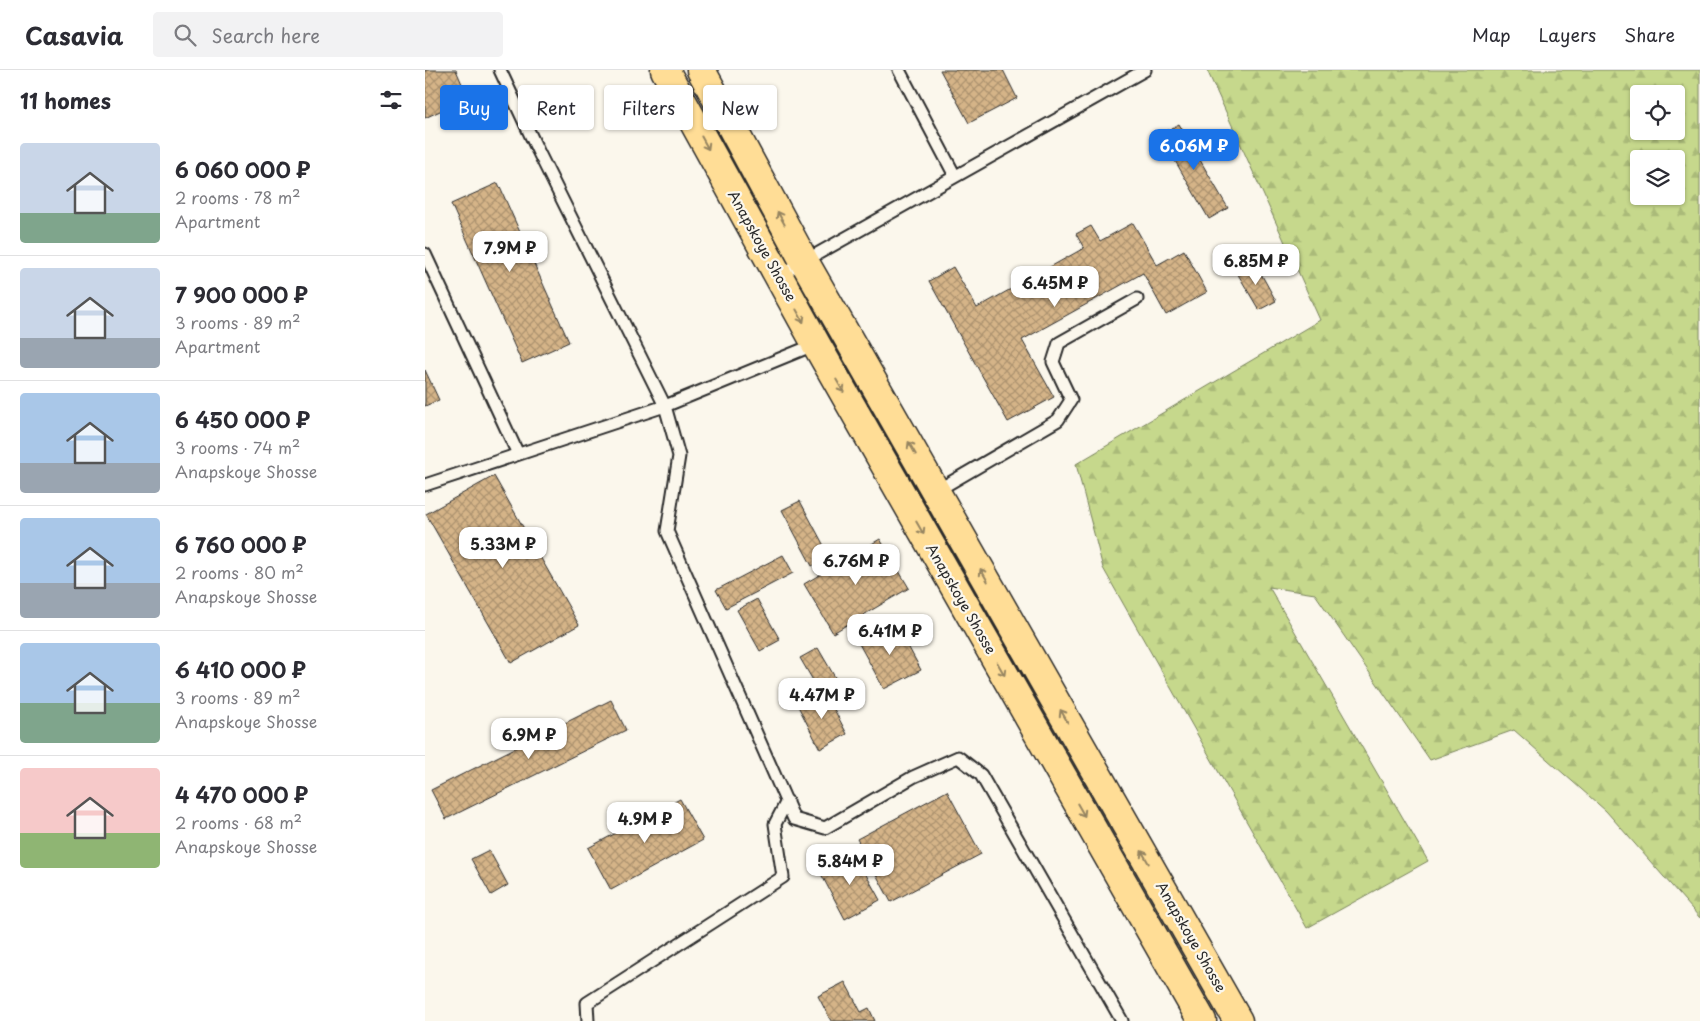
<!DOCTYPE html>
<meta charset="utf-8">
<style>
:root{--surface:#fff;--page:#f2f2f3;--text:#2b2b33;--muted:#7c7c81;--line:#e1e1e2;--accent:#1a73e8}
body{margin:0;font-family:"Playpen Sans",sans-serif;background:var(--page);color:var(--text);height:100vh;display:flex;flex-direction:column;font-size:19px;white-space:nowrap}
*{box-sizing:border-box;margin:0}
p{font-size:16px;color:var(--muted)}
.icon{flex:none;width:28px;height:28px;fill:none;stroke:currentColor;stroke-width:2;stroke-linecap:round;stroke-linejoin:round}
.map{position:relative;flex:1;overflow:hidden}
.side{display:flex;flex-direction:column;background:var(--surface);width:425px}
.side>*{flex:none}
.banner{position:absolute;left:15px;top:15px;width:475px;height:45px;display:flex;gap:10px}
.buttons{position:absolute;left:1205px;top:15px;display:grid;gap:10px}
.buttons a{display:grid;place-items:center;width:55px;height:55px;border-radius:5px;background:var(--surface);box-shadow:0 1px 4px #0004;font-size:25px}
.price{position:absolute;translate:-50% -42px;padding:0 11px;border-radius:10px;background:#fff;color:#222;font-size:16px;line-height:32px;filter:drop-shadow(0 1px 2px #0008)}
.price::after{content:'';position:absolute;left:50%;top:30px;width:15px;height:11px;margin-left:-8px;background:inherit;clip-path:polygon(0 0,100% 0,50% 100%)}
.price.active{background:var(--accent);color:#fff}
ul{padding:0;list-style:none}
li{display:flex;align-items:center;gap:15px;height:125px;padding:0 20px}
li+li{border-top:1px solid var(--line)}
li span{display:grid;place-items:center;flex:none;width:140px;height:100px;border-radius:5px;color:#555}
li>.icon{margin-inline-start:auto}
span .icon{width:60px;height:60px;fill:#fffc;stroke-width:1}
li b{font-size:21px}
h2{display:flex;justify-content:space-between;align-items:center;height:60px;padding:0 20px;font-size:21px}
.tag{padding:0 18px;border-radius:5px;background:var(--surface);box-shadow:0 1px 4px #0004;font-size:18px;line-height:45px}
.tag.active{background:var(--accent);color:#fff}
header{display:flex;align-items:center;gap:30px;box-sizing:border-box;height:70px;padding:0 25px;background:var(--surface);border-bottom:1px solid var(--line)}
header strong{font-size:24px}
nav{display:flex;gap:28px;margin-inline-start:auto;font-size:18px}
.search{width:350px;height:45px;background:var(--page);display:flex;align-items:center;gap:12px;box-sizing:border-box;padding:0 18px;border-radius:5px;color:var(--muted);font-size:19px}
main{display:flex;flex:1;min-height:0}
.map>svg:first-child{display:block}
.forest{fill:url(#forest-firs);stroke:#78825c;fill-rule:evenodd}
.building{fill:url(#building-cross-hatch);stroke:#2b2b2b}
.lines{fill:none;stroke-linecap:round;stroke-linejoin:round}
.lane-casing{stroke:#2b2b2b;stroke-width:15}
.highway-casing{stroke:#2b2b2b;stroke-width:31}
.lane{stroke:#fbf7ec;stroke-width:11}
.highway{stroke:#ffdd96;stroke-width:28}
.oneway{stroke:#958460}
.labels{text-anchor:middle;stroke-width:4.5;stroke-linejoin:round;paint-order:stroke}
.street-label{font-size:14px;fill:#2b2b2b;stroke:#fbf7ec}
</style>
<header>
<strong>Casavia</strong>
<div class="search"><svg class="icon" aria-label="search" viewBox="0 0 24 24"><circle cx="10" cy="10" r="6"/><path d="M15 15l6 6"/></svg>Search here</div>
<nav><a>Map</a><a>Layers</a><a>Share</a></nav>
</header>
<main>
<section class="side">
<h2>11 homes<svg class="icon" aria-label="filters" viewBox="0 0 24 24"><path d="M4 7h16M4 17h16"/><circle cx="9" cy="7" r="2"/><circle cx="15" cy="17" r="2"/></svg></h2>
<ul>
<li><span style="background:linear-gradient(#c9d6e8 70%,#7fa58c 0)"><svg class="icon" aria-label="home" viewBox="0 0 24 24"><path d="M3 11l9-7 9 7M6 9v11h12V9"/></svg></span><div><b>6 060 000 ₽</b><p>2 rooms · 78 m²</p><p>Apartment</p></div></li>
<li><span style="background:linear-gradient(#c9d6e8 70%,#9aa5b1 0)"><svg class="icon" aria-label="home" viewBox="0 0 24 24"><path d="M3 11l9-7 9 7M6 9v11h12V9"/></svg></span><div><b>7 900 000 ₽</b><p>3 rooms · 89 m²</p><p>Apartment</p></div></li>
<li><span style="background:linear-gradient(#a9c7e8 70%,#9aa5b1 0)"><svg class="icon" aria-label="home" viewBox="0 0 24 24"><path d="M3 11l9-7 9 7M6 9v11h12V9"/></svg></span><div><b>6 450 000 ₽</b><p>3 rooms · 74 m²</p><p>Anapskoye Shosse</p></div></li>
<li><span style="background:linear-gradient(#a9c7e8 65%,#9aa5b1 0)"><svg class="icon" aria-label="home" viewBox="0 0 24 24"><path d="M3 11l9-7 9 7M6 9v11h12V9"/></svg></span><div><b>6 760 000 ₽</b><p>2 rooms · 80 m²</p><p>Anapskoye Shosse</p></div></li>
<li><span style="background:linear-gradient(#a9c7e8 60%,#7fa58c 0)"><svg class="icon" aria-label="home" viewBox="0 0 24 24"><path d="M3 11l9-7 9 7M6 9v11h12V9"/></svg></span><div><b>6 410 000 ₽</b><p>3 rooms · 89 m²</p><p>Anapskoye Shosse</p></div></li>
<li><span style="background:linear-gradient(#f6c9c9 65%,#8fb573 0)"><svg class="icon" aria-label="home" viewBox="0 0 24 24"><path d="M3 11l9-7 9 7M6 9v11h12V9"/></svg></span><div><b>4 470 000 ₽</b><p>2 rooms · 68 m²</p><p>Anapskoye Shosse</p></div></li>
</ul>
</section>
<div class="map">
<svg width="1275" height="951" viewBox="0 0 1275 951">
<defs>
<pattern id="forest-firs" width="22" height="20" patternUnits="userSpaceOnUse" patternTransform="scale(1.25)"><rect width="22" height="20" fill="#c6d88c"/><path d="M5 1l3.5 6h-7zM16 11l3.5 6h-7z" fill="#aaba79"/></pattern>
<pattern id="building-cross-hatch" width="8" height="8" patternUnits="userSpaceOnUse" patternTransform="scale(1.25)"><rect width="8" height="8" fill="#d5b488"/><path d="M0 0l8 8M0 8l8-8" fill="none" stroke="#ad936f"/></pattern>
</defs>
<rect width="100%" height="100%" fill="#fbf7ec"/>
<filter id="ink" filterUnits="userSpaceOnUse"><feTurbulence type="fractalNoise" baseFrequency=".02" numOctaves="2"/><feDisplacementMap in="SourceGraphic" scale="10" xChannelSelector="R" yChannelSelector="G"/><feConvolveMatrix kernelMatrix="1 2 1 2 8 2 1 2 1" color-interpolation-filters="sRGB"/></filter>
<g filter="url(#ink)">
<path class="forest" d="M782,0H1275V848L1181,741L1089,660L1005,690L890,524L844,517L1003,791L882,858L678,498L651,394L895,250ZM1214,24H1251V61H1214ZM1214,89H1251V126H1214Z"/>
<path class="building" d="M0,0H31L43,28L0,48Z
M515,0H578L592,28L544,53Z
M754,54L803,138L784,149L735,65Z
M73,113L144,272L97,293L26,134Z
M708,153L732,195L759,180L782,222L741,245L718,203L597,270L629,327L583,352L504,211L528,197L552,238L659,178L651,164L666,156L675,171Z
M829,191L851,231L834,240L811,201Z
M0,300L14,330L0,336Z
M69,406L154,555L86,593L1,444Z
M375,431L405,487L387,496L357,440Z
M455,469L484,518L408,563L379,514Z
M358,485L368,503L301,538L291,520Z
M332,529L355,570L335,581L312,540Z
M470,552L496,600L459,619L433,572Z
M393,578L411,609L393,619L375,588Z
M400,622L422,664L395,679L373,636Z
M186,630L201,660L21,749L6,720Z
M522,721L556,784L466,832L432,769Z
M255,729L278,770L186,820L163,778Z
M64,780L83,815L66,825L46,789Z
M429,783L455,830L420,849L395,802Z
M420,912L436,942L444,938L450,951H406L393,926Z"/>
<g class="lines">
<g class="lane-casing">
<path id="lane" d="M75,0L113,81L240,336L254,386L242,461L369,749L400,758L488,707L533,687L556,705L697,951
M474,0L530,106
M0,184L93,384
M353,206L720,0
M0,415L240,336L391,274
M511,421L633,350L646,330L628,292L634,273L712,229
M163,951L162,933L358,807L350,754L362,731"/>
</g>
<g class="highway-casing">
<path id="highway" d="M240,0L391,274L777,951
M276,0L379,191L813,951"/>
</g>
<use href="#lane" class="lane"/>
<use href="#highway" class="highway"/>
</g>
<defs><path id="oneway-shaft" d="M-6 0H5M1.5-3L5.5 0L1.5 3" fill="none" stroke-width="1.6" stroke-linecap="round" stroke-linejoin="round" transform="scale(1.25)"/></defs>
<g class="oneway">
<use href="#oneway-shaft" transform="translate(280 73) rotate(61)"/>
<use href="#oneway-shaft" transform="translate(356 148) rotate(-119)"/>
<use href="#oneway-shaft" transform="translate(375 246) rotate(61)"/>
<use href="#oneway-shaft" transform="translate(415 316) rotate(60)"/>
<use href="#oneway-shaft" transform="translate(487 378) rotate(-120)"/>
<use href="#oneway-shaft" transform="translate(495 458) rotate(60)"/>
<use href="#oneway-shaft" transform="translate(559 505) rotate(-120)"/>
<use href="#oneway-shaft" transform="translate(576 599) rotate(60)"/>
<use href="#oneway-shaft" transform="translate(639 646) rotate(-120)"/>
<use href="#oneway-shaft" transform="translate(656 740) rotate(60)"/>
<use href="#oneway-shaft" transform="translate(720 787) rotate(-120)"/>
</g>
</g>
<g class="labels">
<g class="street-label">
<text transform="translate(337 176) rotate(61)" y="5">Anapskoye Shosse</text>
<text transform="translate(536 529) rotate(60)" y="5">Anapskoye Shosse</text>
<text transform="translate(766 867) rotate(60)" y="5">Anapskoye Shosse</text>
</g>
</g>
</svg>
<div class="buttons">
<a><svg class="icon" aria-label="locate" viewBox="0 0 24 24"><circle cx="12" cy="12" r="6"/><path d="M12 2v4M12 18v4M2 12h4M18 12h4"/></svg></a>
<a><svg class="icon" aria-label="layers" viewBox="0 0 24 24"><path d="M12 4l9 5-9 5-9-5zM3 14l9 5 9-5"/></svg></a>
</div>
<b class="price active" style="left:769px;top:101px">6.06M ₽</b>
<b class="price" style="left:85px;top:203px">7.9M ₽</b>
<b class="price" style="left:831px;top:216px">6.85M ₽</b>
<b class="price" style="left:630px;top:238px">6.45M ₽</b>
<b class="price" style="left:78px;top:499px">5.33M ₽</b>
<b class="price" style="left:431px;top:516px">6.76M ₽</b>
<b class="price" style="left:465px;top:586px">6.41M ₽</b>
<b class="price" style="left:397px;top:650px">4.47M ₽</b>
<b class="price" style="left:104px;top:690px">6.9M ₽</b>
<b class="price" style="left:220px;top:774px">4.9M ₽</b>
<b class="price" style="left:425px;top:816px">5.84M ₽</b>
<div class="banner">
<a class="tag active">Buy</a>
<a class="tag">Rent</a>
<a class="tag">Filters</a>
<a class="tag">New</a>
</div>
</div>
</main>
